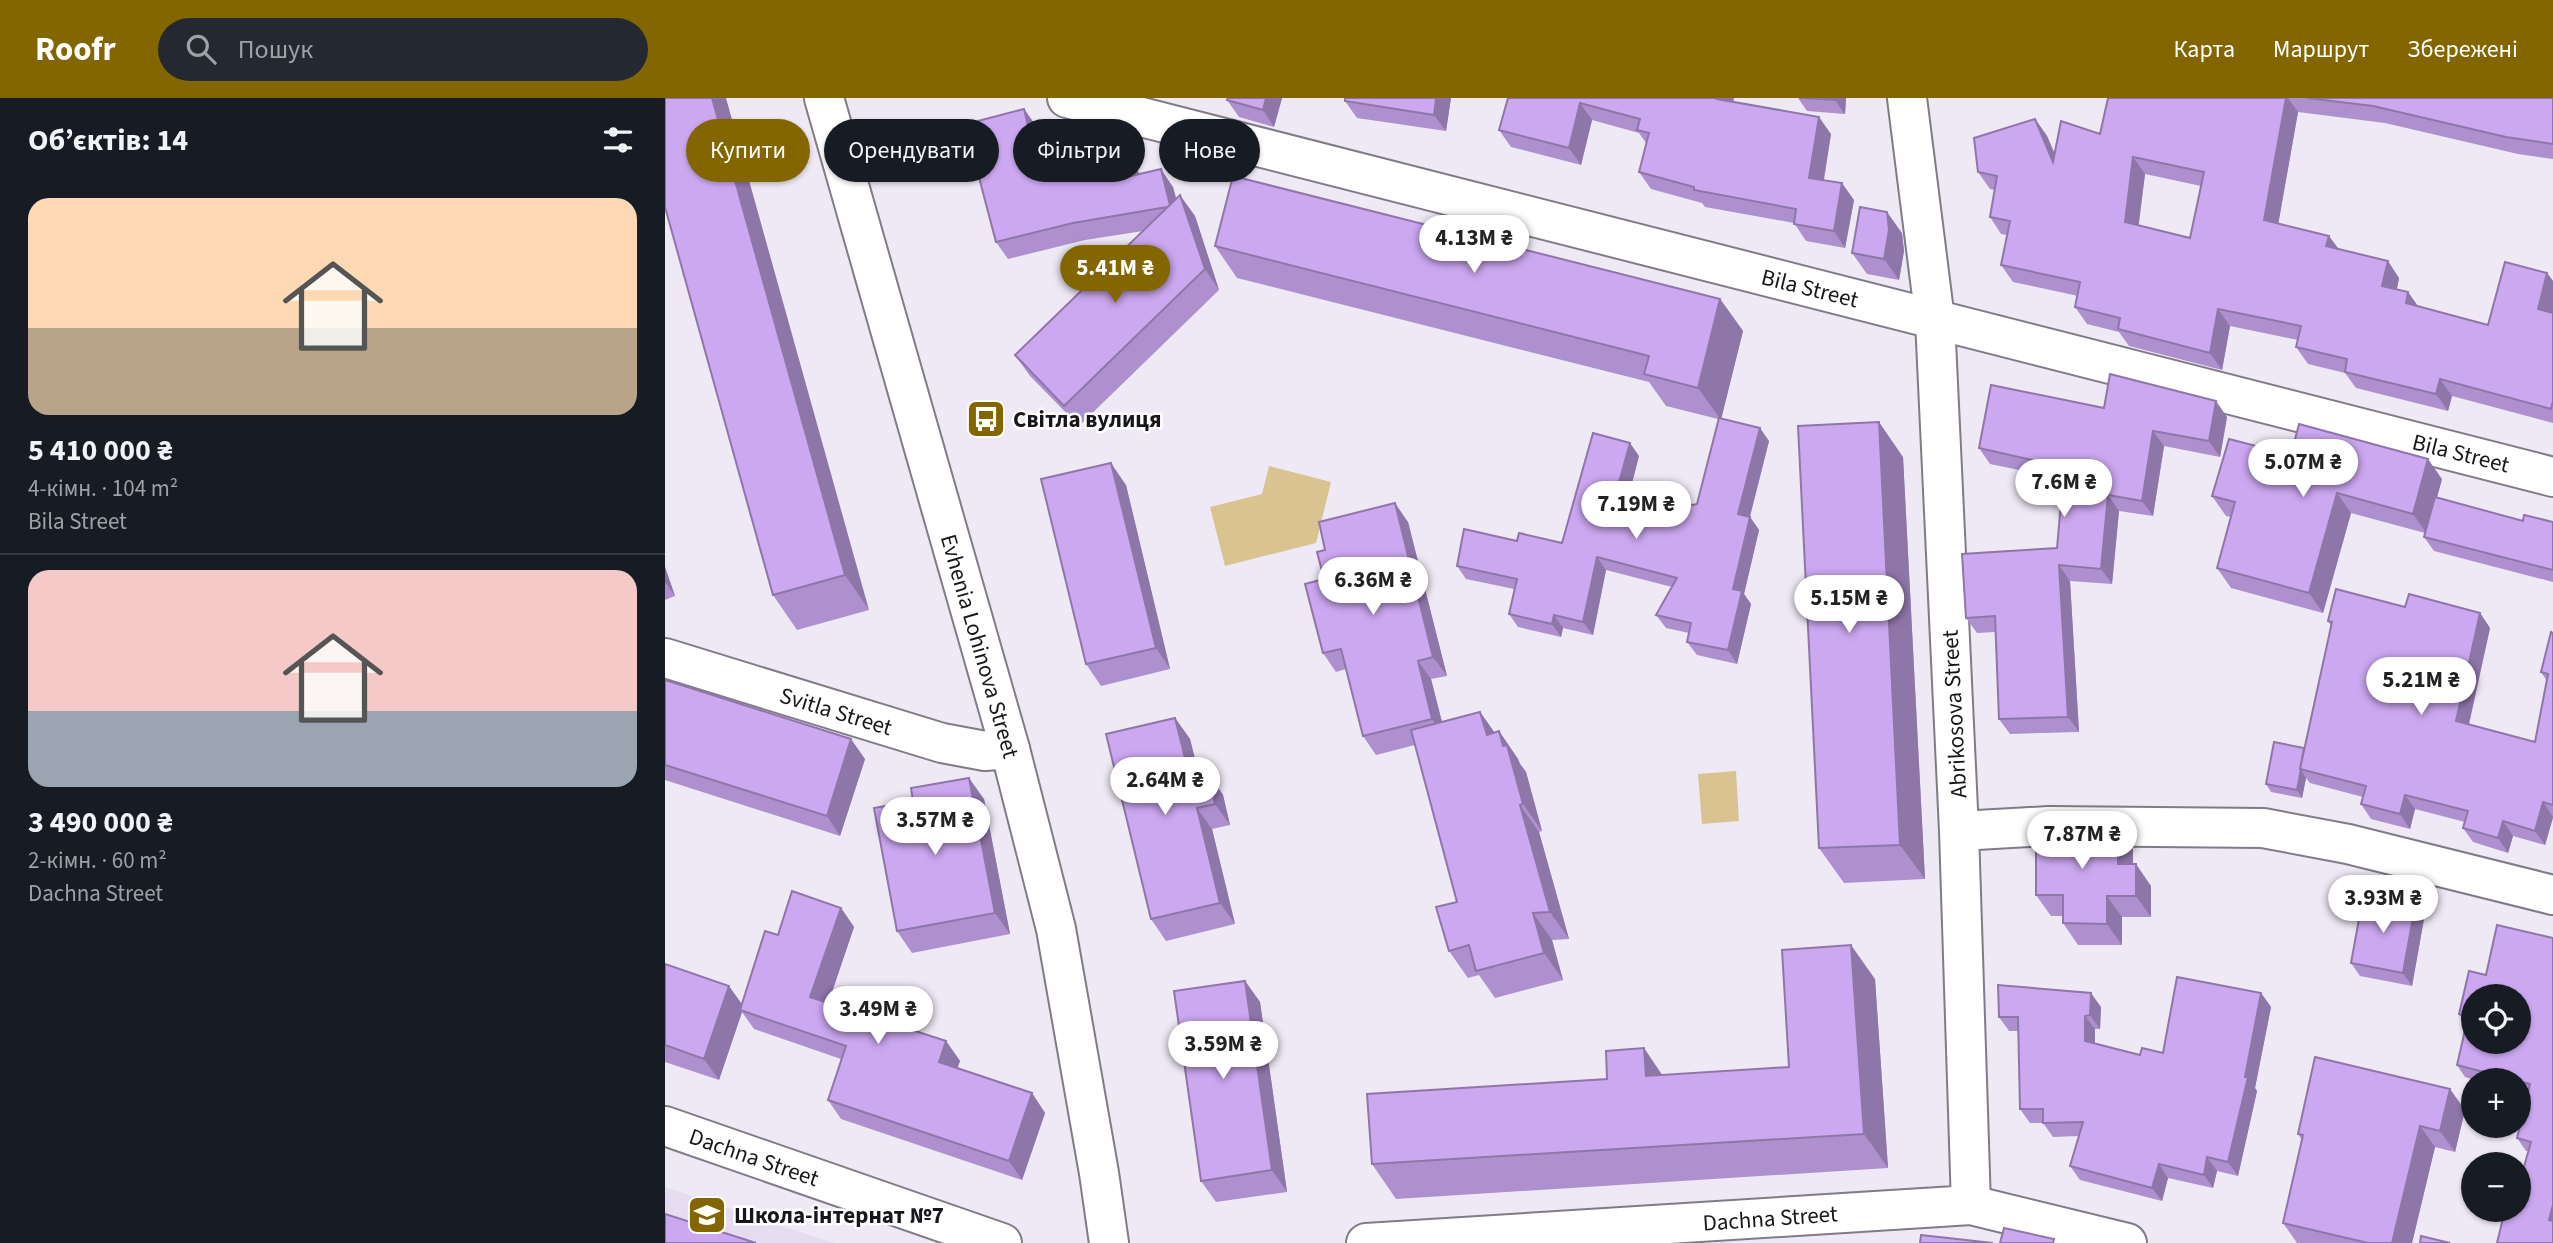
<!DOCTYPE html>
<html lang="uk">
<meta charset="utf-8">
<style>
:root{--surface:#171b24;--page:#242831;--text:#f1f3f6;--muted:#9ea1a6;--line:#363941;--accent:#846600}
body{margin:0;font-family:"Source Sans 3",sans-serif;background:var(--page);color:var(--text);height:100vh;display:flex;flex-direction:column;font-size:26px;white-space:nowrap}
*{box-sizing:border-box;margin:0}
p{font-size:23px;color:var(--muted)}
.icon{flex:none;width:38px;height:38px;fill:none;stroke:currentColor;stroke-width:2;stroke-linecap:round;stroke-linejoin:round}
.map{position:relative;flex:1;overflow:hidden}
.sheet{display:flex;flex-direction:column;background:var(--surface);width:665px}
.sheet>*{flex:none}
.top-card{position:absolute;left:21px;top:21px;width:665px;height:63px;display:flex;gap:14px}
.fabs{position:absolute;left:1796px;top:886px;display:grid;gap:14px}
.fabs a{display:grid;place-items:center;width:70px;height:70px;border-radius:50%;background:var(--surface);box-shadow:0 2px 5px #0004;font-size:35px}
.price{position:absolute;translate:-50% -60px;padding:0 16px;border-radius:24px;background:#fff;color:#222;font-size:23px;line-height:46px;filter:drop-shadow(0 2px 4px #0008)}
.price::after{content:'';position:absolute;left:50%;top:42px;width:21px;height:16px;margin-left:-10px;background:inherit;clip-path:polygon(0 0,100% 0,50% 100%)}
.price.current{background:var(--accent);color:#fff}
ul{padding:0;list-style:none}
li{display:grid;align-content:center;gap:14px;height:371px;padding:0 28px}
li+li{border-top:2px solid var(--line)}
li span{display:grid;place-items:center;height:217px;border-radius:21px;color:#555}
li>.icon{margin-inline-start:auto}
span .icon{width:126px;height:126px;fill:#fffc;stroke-width:1}
li b{font-size:30px}
h2{display:flex;justify-content:space-between;align-items:center;height:84px;padding:0 28px;font-size:30px}
.tag{padding:0 24px;border-radius:32px;background:var(--surface);box-shadow:0 2px 5px #0004;font-size:24px;line-height:63px}
.tag.current{background:var(--accent);color:#fff}
header{display:flex;align-items:center;gap:42px;box-sizing:border-box;height:98px;padding:0 35px;background:var(--accent);color:#fff}
header strong{font-size:33px}
nav{display:flex;gap:38px;margin-inline-start:auto;font-size:24px}
.search{width:490px;height:63px;background:var(--page);display:flex;align-items:center;gap:18px;box-sizing:border-box;padding:0 24px;border-radius:38px;color:var(--muted);font-size:26px}
main{display:flex;flex:1;min-height:0}
.map>svg:first-child{display:block}
.built{fill:#e5dcef}
.green{fill:#d9c491}
.lines{fill:none;stroke-linecap:round;stroke-linejoin:round}
.minor-casing{stroke:#807b86;stroke-width:42}
.tertiary-casing{stroke:#807b86;stroke-width:42}
.minor{stroke:#fff;stroke-width:38}
.tertiary{stroke:#fff;stroke-width:38}
.wall{fill:#af90cf;fill-rule:evenodd}
.shaded-wall{fill:#8f76a9}
.building{fill:#cca8f1;stroke:#8f76a9;stroke-width:2;fill-rule:evenodd}
.labels{text-anchor:middle;stroke-width:5;stroke-linejoin:round;paint-order:stroke}
.street-label{font-size:23px;fill:#18161b;stroke:#fff}
.poi-label{font-size:23px;font-weight:bold;fill:#18161b;stroke:#fff;text-anchor:start}
</style>
<header>
<strong>Roofr</strong>
<div class="search"><svg class="icon" aria-label="search" viewBox="0 0 24 24"><circle cx="10" cy="10" r="6"/><path d="M15 15l6 6"/></svg>Пошук</div>
<nav><a>Карта</a><a>Маршрут</a><a>Збережені</a></nav>
</header>
<main>
<section class="sheet">
<h2>Об’єктів: 14<svg class="icon" aria-label="filters" viewBox="0 0 24 24"><path d="M4 7h16M4 17h16"/><circle cx="9" cy="7" r="2"/><circle cx="15" cy="17" r="2"/></svg></h2>
<ul>
<li><span style="background:linear-gradient(#ffd9b3 60%,#b9a48a 0)"><svg class="icon" aria-label="home" viewBox="0 0 24 24"><path d="M3 11l9-7 9 7M6 9v11h12V9"/></svg></span><div><b>5 410 000 ₴</b><p>4-кімн. · 104 m²</p><p>Bila Street</p></div></li>
<li><span style="background:linear-gradient(#f6c9c9 65%,#9aa5b1 0)"><svg class="icon" aria-label="home" viewBox="0 0 24 24"><path d="M3 11l9-7 9 7M6 9v11h12V9"/></svg></span><div><b>3 490 000 ₴</b><p>2-кімн. · 60 m²</p><p>Dachna Street</p></div></li>
</ul>
</section>
<div class="map">
<svg width="1888" height="1145" viewBox="0 0 1888 1145">
<rect width="100%" height="100%" fill="#efe9f6"/>
<path class="built" d="M0,1089L169,1145H0Z"/>
<path class="green" d="M604,368L666,384L651,445L560,468L545,409L597,396Z
M1071,673L1074,723L1037,726L1033,676Z"/>
<g class="lines">
<g class="minor-casing">
<path id="minor" d="M402,0L1888,379
M1242,0L1270,222L1294,733L1306,1107
M0,560L277,645L320,653L345,651
M1294,733L1384,728L1598,730L1683,746L1888,797
M0,1028L337,1145
M701,1145L1306,1107L1462,1145"/>
</g>
<g class="tertiary-casing">
<path id="tertiary" d="M159,0L345,651L391,831L434,1075L444,1145"/>
</g>
<use href="#minor" class="minor"/>
<use href="#tertiary" class="tertiary"/>
</g>
<path class="wall" d="M563,0H617L609,29L574,19L562,2Z
M786,0L781,33L692,20L680,3Z
M843,0H1069L1068,4L1166,36L1159,82L1189,102L1180,150L1141,143L1129,125L1040,109L1037,105L986,91L974,74L981,45L974,35L927,22L916,67L846,49L834,32Z
M1133,0H1181L1180,16L1142,13Z
M1443,0H1888V61L1853,56L1720,25L1633,14L1613,126L1673,151L1734,180L1732,191L1743,194L1753,209L1823,227L1882,175L1888,183V325L1787,298L1783,313L1691,290L1680,275L1643,266L1631,249L1633,242L1565,228L1557,272L1464,248L1454,234L1422,226L1410,209L1413,198L1348,184L1336,167L1342,137L1336,136L1325,119L1330,92L1325,91L1313,74L1370,21L1382,38L1390,56L1435,36ZM1480,76L1536,88L1525,140L1473,128Z
M359,11L371,28L377,52L467,50L474,77L508,89L511,101L530,118L554,192L414,328L365,278L350,257L478,133L420,142L343,161L331,144L319,66Z
M0,109L204,512L132,532L108,497Z
M1237,135L1239,153L1234,182L1202,176L1187,155Z
M550,148L1055,201L1078,233L1056,320L1104,343L1085,419L1094,432L1079,496L1086,506L1072,566L1032,557L1022,544L1024,535L1001,530L991,517L1007,489L941,472L928,537L898,530L896,539L853,529L844,516L849,491L801,481L792,468L852,443L897,445L974,358L965,391L1028,407L1032,406L1053,321L1001,308L984,284L572,180Z
M1439,310L1562,319L1555,359L1499,348L1488,418L1454,413L1447,486L1405,483L1414,634L1345,636L1334,621L1330,534L1312,535L1301,520L1392,450L1397,395L1375,391L1364,374L1325,366L1314,350Z
M1626,357L1777,381L1772,399L1858,423L1888,424V484L1769,453L1759,439L1760,435L1686,415L1658,515L1566,490L1552,470L1566,419L1561,418L1547,398Z
M1238,359L1260,781L1179,785L1154,750Z
M461,387L505,571L436,588L421,566Z
M743,424L782,578L766,581L777,624L815,614L830,635L834,633L853,661L855,666L861,674L877,733L874,734L904,841L887,842L898,882L830,900L814,877L803,880L784,853L792,804L750,647L711,657L698,638L681,571L671,574L658,555L659,481L660,452Z
M0,469L10,498L0,502Z
M1740,509L1815,515L1825,530L1804,627L1870,644L1882,583L1876,574L1888,535V720L1880,747L1848,738L1843,755L1808,744L1798,730L1800,724L1750,711L1745,731L1706,721L1696,706L1698,699L1645,685L1641,680L1637,700L1606,694L1601,686L1639,650L1666,528L1663,523Z
M0,582L200,661L175,738L0,682Z
M510,620L525,641L534,677L543,675L558,697L565,727L547,731L570,826L501,843L486,821Z
M319,701L345,836L247,855L232,833Z
M1468,751V766L1486,788V819H1457V847H1413L1398,825V818H1386L1371,797Z
M176,810L189,829L163,905L281,943L295,963L292,970L367,995L380,1015L357,1082L176,1021L163,1002L176,961L89,931L77,914L54,982L0,964V866L77,906L113,837Z
M1759,821L1747,888L1695,878L1686,865Z
M1888,840V1145L1846,1114L1864,1053H1861L1852,1040L1863,996L1853,993V982H1810L1800,979L1792,967L1801,927L1794,916Z
M1210,881L1223,1070L731,1101L707,1066L997,977L1124,969Z
M580,883L595,904L622,1094L551,1104L536,1083Z
M1596,895L1606,909L1590,990L1592,993L1573,1078L1552,1073L1548,1090L1503,1080L1497,1103L1415,1082L1405,1068L1414,1038L1388,1039L1378,1025H1365L1355,1011L1353,933H1344L1334,919L1436,909L1435,931H1430V946L1475,957L1498,955Z
M1800,1012L1790,1054L1770,1049L1747,1145H1632L1618,1125L1637,1042L1633,1036Z"/>
<path class="shaded-wall" d="M47,0H61L204,512L180,477Z
M601,0H617L609,29L598,12Z
M771,0H786L781,33L769,17Z
M1053,0H1069L1064,18L1052,1Z
M1170,0H1181L1180,16L1170,2Z
M1621,0H1623L1633,14L1611,139L1599,122Z
M915,5L927,22L916,67L904,50Z
M359,11L371,28L381,72L369,54Z
M1154,19L1166,36L1156,97L1144,80Z
M1370,21L1382,38L1400,81L1388,64Z
M455,33L467,50L479,96L466,78Z
M1468,59L1480,76L1472,141L1460,124Z
M496,71L508,89L518,126L505,109Z
M1177,85L1189,102L1180,150L1169,133Z
M515,97L530,118L554,192L540,171Z
M1222,114L1237,135L1239,153L1234,182L1219,161Z
M1664,138L1676,154L1661,148Z
M1723,163L1734,180L1729,205L1717,188Z
M1882,175L1888,183V215L1873,211Z
M1743,194L1755,211L1741,205Z
M1055,201L1078,233L1056,322L1033,290Z
M1553,211L1565,228L1557,272L1545,255Z
M1775,281L1787,298L1783,313L1771,296Z
M1551,303L1562,319L1555,359L1544,343Z
M1214,324L1238,359L1260,781L1235,747Z
M1095,330L1104,343L1082,429L1073,416Z
M1488,333L1499,348L1488,418L1477,403Z
M965,345L974,358L963,401L953,388Z
M1763,361L1777,381L1762,436L1748,416Z
M446,365L461,387L505,571L491,550Z
M1672,395L1686,415L1658,515L1644,495Z
M1443,397L1454,413L1447,486L1436,471Z
M730,405L743,424L782,578L768,559Z
M1085,419L1094,432L1079,496L1086,506L1072,566L1063,552L1068,491Z
M932,459L941,472L928,537L918,524Z
M1394,467L1405,483L1414,634L1403,619Z
M0,469L10,498L0,484Z
M1815,515L1825,530L1801,638L1791,623Z
M889,517L898,530L896,539L887,526Z
M753,563L766,581L781,640L767,621Z
M815,614L834,641L822,637Z
M510,620L525,641L540,701L525,680Z
M834,633L853,661L855,666L861,674L877,733L858,706Z
M186,641L200,661L175,738L162,718Z
M1636,672L1641,680L1637,700L1632,692Z
M543,675L558,697L565,727L550,706Z
M304,680L319,701L345,836L330,815Z
M1740,697L1750,711L1745,731L1735,716Z
M1878,704L1888,719L1880,747L1870,733Z
M855,707L874,734L904,841L885,814Z
M532,710L547,731L570,826L555,805Z
M1838,723L1848,738L1843,755L1833,740Z
M1453,729L1468,751V788L1453,766Z
M1471,766L1486,788V819L1471,798Z
M1442,798L1457,819V847L1442,826Z
M1750,808L1759,821L1747,888L1738,875Z
M176,810L189,829L159,918L145,899Z
M868,815L887,842L898,882L879,855Z
M1186,847L1210,881L1223,1070L1199,1036Z
M580,883L595,904L622,1094L607,1072Z
M64,888L79,909L75,912L77,914L54,982L39,961Z
M1426,895L1436,909L1435,931L1425,917Z
M1596,895L1606,909L1590,990L1592,993L1573,1078L1563,1064Z
M1420,918L1430,931V957L1420,943Z
M281,943L295,963L288,983L274,964Z
M979,950L1002,984L981,978Z
M1785,991L1800,1012L1790,1054L1775,1033Z
M367,995L380,1015L357,1082L344,1063Z
M1755,1028L1770,1049L1747,1145H1727Z
M1542,1059L1552,1073L1548,1090L1539,1077Z
M1494,1066L1503,1080L1497,1103L1487,1090Z
M1888,1107V1128L1884,1122Z"/>
<path class="building" d="M0,0H47L180,477L108,497L0,109Z
M563,0H601L598,12L562,2Z
M680,0H771L769,17L680,3Z
M843,0H1053L1052,1L1154,19L1144,80L1177,85L1169,133L1129,126L1131,111L1029,92V89L974,74L984,35L972,32L975,21L915,5L904,50L834,32Z
M1135,0H1170V2Z
M1443,0H1621L1599,122L1664,138L1661,148L1723,163L1717,188L1743,194L1741,205L1823,227L1840,164L1882,175L1873,211L1888,215V303L1886,311L1775,281L1771,296L1680,274L1682,261L1631,249L1636,228L1553,211L1545,255L1453,231L1455,220L1410,209L1415,184L1336,167L1345,123L1325,119L1332,78L1313,74L1309,40L1370,21L1388,64L1396,23L1435,36ZM1468,59L1539,74L1525,140L1460,124Z
M1642,0H1888V46L1841,39L1708,8Z
M359,11L369,54L455,33L466,78L496,71L505,107L502,109L408,125L331,144L311,68L319,66L309,24Z
M568,78L1055,201L1033,290L979,276L984,258L550,148Z
M515,97L540,171L399,308L350,257Z
M1195,109L1222,114L1224,132L1219,161L1187,155Z
M1445,276L1551,303L1544,343L1488,333L1477,403L1443,397L1436,471L1394,467L1403,619L1334,621L1330,518L1301,520L1297,456L1392,450L1398,382L1364,375L1367,362L1314,350L1326,287L1439,310Z
M1054,320L1095,330L1073,416L1085,419L1068,491L1077,493L1063,552L1022,544L1026,525L991,517L1012,480L932,459L918,524L889,517L887,526L844,516L852,481L792,468L799,431L852,443L854,435L897,445L928,335L965,345L953,388L1028,407L1032,406Z
M1214,324L1235,747L1154,750L1133,328Z
M1634,326L1763,361L1748,416L1672,395L1644,495L1552,470L1570,404L1547,398L1564,341L1626,357Z
M446,365L491,550L421,566L376,381Z
M1770,399L1858,423L1859,417L1888,424V472L1759,439Z
M730,405L768,559L753,563L767,621L698,638L676,551L658,555L640,486L659,481L652,454L660,452L654,424Z
M1671,491L1740,509L1744,496L1815,515L1791,623L1870,644L1883,576L1876,574L1886,534L1888,535V707L1878,704L1870,733L1838,723L1833,740L1798,730L1803,713L1740,697L1735,716L1696,706L1701,688L1635,671L1667,524L1663,523Z
M0,582L186,641L162,718L0,667Z
M815,614L822,637L834,633L838,648L842,647L858,706L855,707L885,814L868,815L879,855L811,873L804,847L784,853L771,809L792,804L746,632Z
M510,620L525,680L543,675L550,706L532,710L555,805L486,821L441,636Z
M1609,644L1639,650L1635,671H1636L1632,692L1601,686Z
M304,680L330,815L232,833L209,710L248,703L246,690Z
M1371,729H1453V766H1471V798H1442V826L1398,825V797H1371Z
M127,793L176,810L145,899L281,943L274,964L367,995L344,1063L163,1002L181,948L75,912L100,833L113,837Z
M1698,799L1750,808L1738,875L1686,865Z
M1832,827L1888,840V1107L1884,1122L1888,1123V1145H1832L1840,1112L1846,1114L1847,1111H1853V1090L1866,1044L1852,1040L1865,986L1853,983V982H1849L1792,967L1803,919L1794,916L1804,873L1821,877ZM1808,898H1853V943H1808Z
M1186,847L1199,1036L707,1066L702,996L942,981L941,953L979,950L981,978L1124,969L1117,852Z
M0,866L64,888L39,961L0,947Z
M1512,879L1596,895L1580,979H1583L1563,1064L1542,1059L1539,1077L1494,1066L1487,1090L1405,1068L1418,1024L1378,1025V1011H1355L1353,919H1334L1333,887L1426,895L1425,917L1420,918V943L1475,957L1477,950L1498,955Z
M580,883L607,1072L536,1083L509,893Z
M1650,959L1785,991L1775,1033L1755,1028L1727,1145H1703L1618,1125L1638,1037L1633,1036Z
M0,1116L91,1145H0Z
M1339,1130L1389,1141L1388,1145H1335Z
M1256,1137L1328,1145H1255Z
M1756,1138L1785,1145H1755Z"/>
<defs>
<g id="bus-square" transform="scale(2.0125)"><rect x="-9" y="-9" width="18" height="18" rx="4" fill="#846600" stroke="#fff"/><path d="M-5-6H5V4H4V6H2V4H-2V6H-4V4H-5ZM-3.5-4V0h7V-4ZM-3.5 1.2v1.5H-2V1.2ZM2 1.2v1.5H3.5V1.2Z" fill="#fff"/></g>
<g id="school-square" transform="scale(2.0125)"><rect x="-9" y="-9" width="18" height="18" rx="4" fill="#846600" stroke="#fff"/><path d="M0-5L7-2L0 1L-7-2ZM-4 1L0 2.5L4 1V4Q0 6-4 4Z" fill="#fff"/></g>
</defs>
<g fill-rule="evenodd">
<use href="#bus-square" x="321" y="321"/>
<use href="#school-square" x="42" y="1117"/>
</g>
<g class="labels">
<g class="street-label">
<text transform="translate(1145 190) rotate(14)" y="8">Bila Street</text>
<text transform="translate(1796 355) rotate(14)" y="8">Bila Street</text>
<text transform="translate(315 548) rotate(74)" y="8">Evhenia Lohinova Street</text>
<text transform="translate(171 613) rotate(17)" y="8">Svitla Street</text>
<text transform="translate(1289 616) rotate(-93)" y="8">Abrikosova Street</text>
<text transform="translate(89 1059) rotate(19)" y="8">Dachna Street</text>
<text transform="translate(1105 1120) rotate(-4)" y="8">Dachna Street</text>
</g>
<g class="poi-label">
<text x="348" y="329">Світла вулиця</text>
<text x="69" y="1125">Школа-інтернат №7</text>
</g>
</g>
</svg>
<div class="fabs">
<a><svg class="icon" aria-label="locate" viewBox="0 0 24 24"><circle cx="12" cy="12" r="6"/><path d="M12 2v4M12 18v4M2 12h4M18 12h4"/></svg></a>
<a>+</a>
<a>−</a>
</div>
<b class="price" style="left:809px;top:177px">4.13M ₴</b>
<b class="price current" style="left:450px;top:207px">5.41M ₴</b>
<b class="price" style="left:1638px;top:401px">5.07M ₴</b>
<b class="price" style="left:1399px;top:421px">7.6M ₴</b>
<b class="price" style="left:971px;top:443px">7.19M ₴</b>
<b class="price" style="left:708px;top:519px">6.36M ₴</b>
<b class="price" style="left:1184px;top:537px">5.15M ₴</b>
<b class="price" style="left:1756px;top:619px">5.21M ₴</b>
<b class="price" style="left:500px;top:719px">2.64M ₴</b>
<b class="price" style="left:270px;top:759px">3.57M ₴</b>
<b class="price" style="left:1417px;top:773px">7.87M ₴</b>
<b class="price" style="left:1718px;top:837px">3.93M ₴</b>
<b class="price" style="left:213px;top:948px">3.49M ₴</b>
<b class="price" style="left:558px;top:983px">3.59M ₴</b>
<div class="top-card">
<a class="tag current">Купити</a>
<a class="tag">Орендувати</a>
<a class="tag">Фільтри</a>
<a class="tag">Нове</a>
</div>
</div>
</main>
